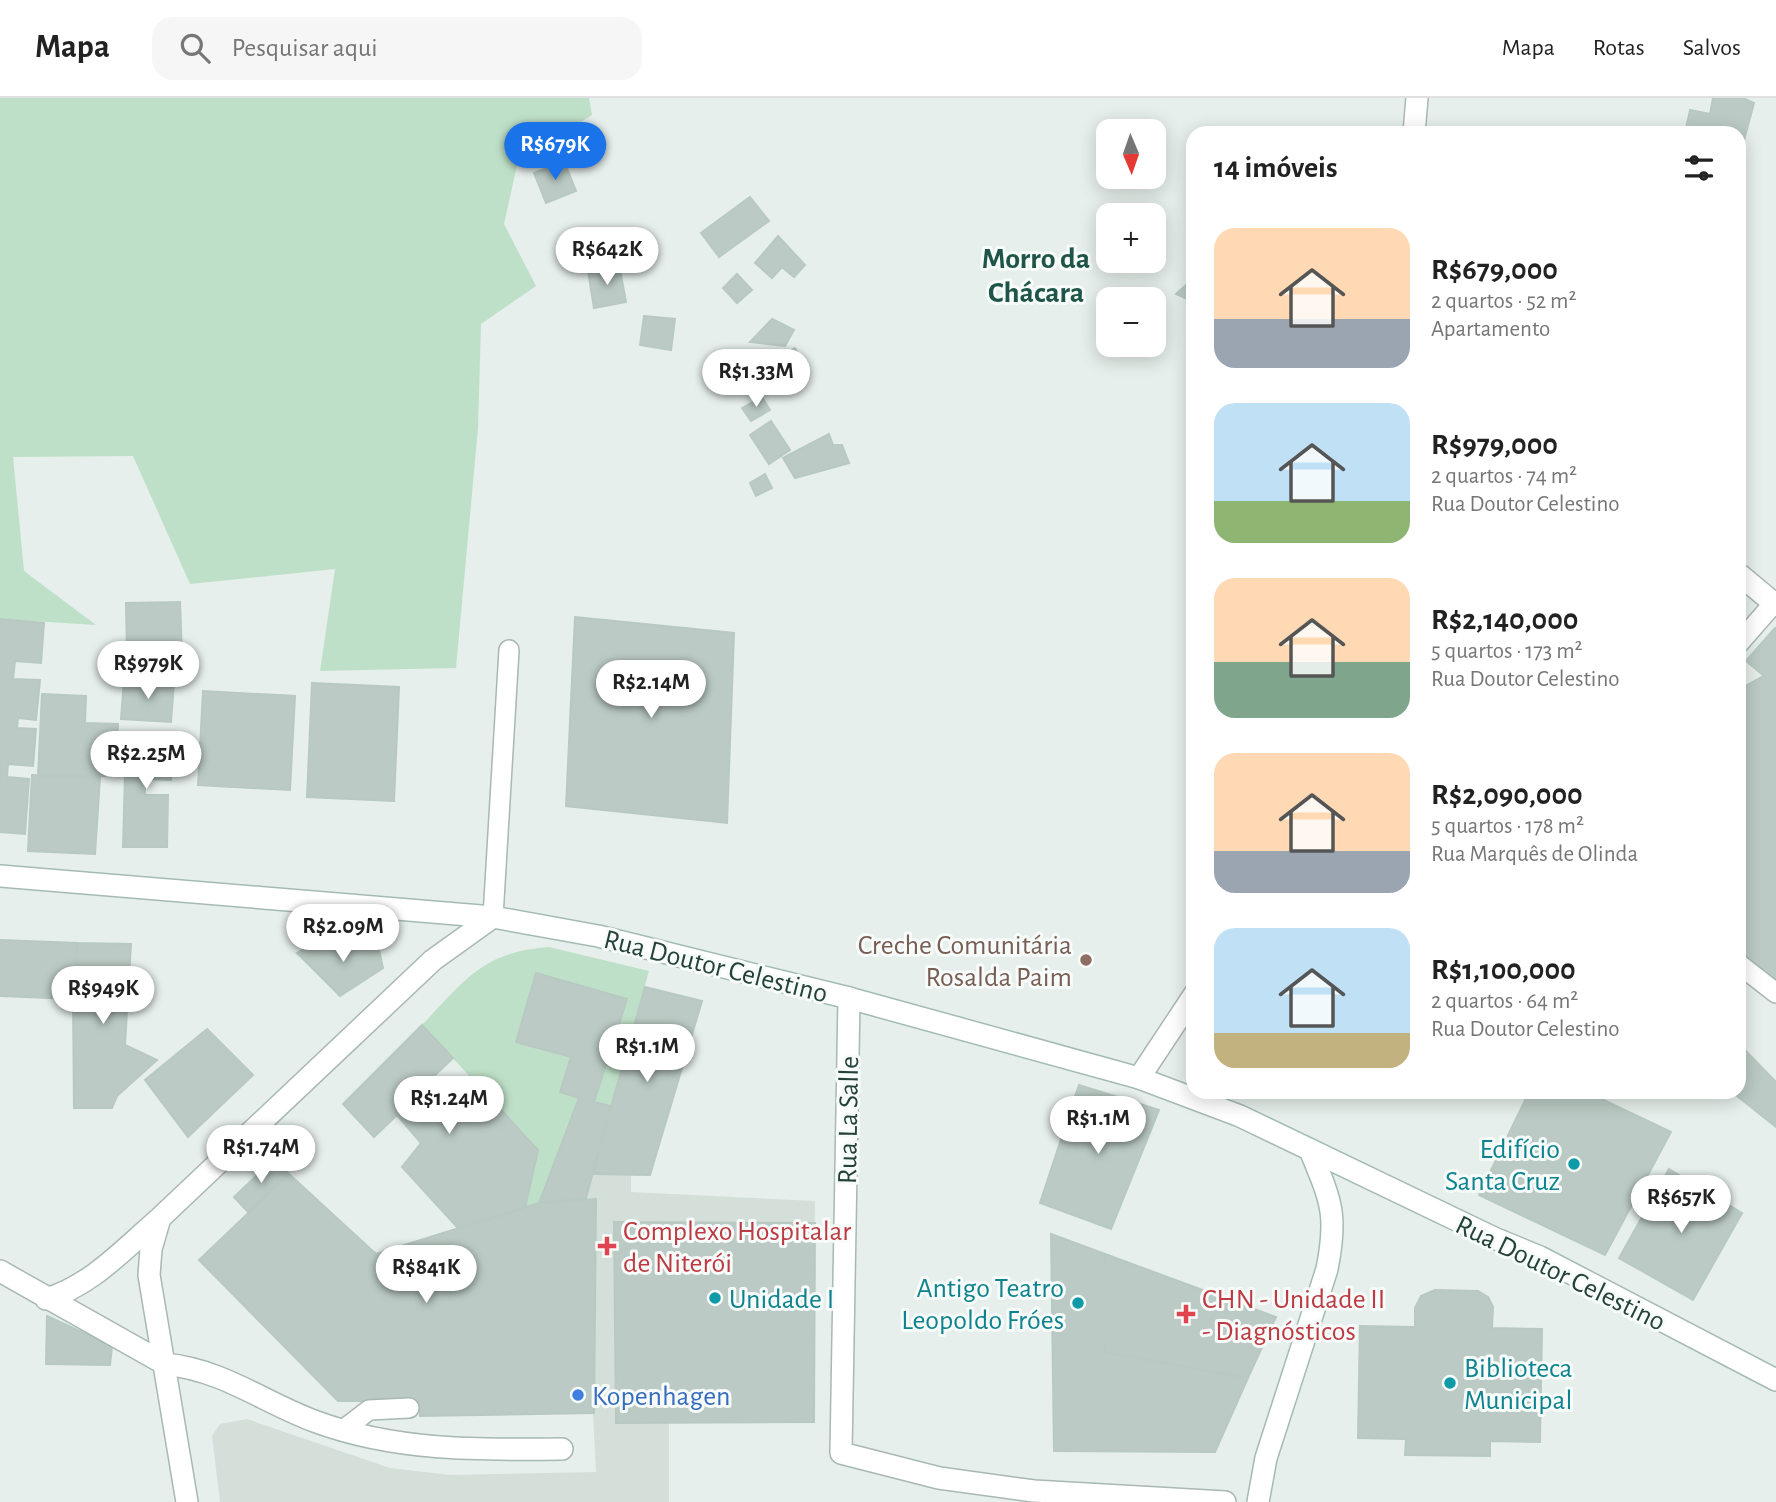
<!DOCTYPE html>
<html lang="pt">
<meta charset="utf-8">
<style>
:root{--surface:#fff;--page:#f6f6f6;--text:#222;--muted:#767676;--line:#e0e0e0;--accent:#1a73e8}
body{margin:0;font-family:"Alegreya Sans",sans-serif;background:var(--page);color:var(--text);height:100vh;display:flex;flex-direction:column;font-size:26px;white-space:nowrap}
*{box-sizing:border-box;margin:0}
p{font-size:23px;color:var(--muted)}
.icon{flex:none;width:38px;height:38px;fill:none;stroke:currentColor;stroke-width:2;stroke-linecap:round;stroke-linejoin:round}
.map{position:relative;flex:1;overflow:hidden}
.side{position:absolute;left:1186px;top:28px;width:560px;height:973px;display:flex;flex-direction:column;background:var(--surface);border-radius:21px;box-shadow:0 4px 18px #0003}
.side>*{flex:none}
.needle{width:46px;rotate:178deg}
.tools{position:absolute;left:1096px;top:21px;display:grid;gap:14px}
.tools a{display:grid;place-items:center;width:70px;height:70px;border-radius:14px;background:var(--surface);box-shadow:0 4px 18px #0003;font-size:35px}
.price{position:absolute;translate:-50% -60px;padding:0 16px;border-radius:24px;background:#fff;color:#222;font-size:23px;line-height:46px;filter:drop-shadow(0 2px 4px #0008)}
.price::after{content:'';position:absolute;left:50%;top:42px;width:21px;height:16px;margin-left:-10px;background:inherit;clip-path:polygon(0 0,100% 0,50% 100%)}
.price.on{background:var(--accent);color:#fff}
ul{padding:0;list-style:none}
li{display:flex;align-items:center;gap:21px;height:175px;padding:0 28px}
li span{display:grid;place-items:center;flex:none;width:196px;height:140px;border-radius:21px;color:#555}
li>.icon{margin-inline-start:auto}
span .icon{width:84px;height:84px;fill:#fffc;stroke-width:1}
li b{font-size:30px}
h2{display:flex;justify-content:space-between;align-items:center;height:84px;padding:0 28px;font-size:30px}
header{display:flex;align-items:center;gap:42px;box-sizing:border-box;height:98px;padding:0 35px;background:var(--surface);border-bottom:2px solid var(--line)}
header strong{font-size:33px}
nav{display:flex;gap:38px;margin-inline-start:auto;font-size:24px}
.search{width:490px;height:63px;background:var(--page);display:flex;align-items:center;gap:18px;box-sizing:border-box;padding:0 24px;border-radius:21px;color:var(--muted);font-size:26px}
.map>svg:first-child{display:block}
.built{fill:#d4dfda}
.green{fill:#bfe0c8}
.building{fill:#bbcac4;stroke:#b8c9c2;stroke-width:2}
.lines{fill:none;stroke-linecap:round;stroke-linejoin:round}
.service-casing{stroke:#a8b8b2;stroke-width:22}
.minor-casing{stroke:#a8b8b2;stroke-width:24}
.tertiary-casing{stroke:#a8b8b2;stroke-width:24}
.secondary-casing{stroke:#a4bbb3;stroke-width:24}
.service{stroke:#fff;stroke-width:19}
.minor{stroke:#fff;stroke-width:21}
.tertiary{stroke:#fff;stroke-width:21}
.secondary{stroke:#fff;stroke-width:21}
.education-dot{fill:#8d6e63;stroke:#f7fbf9;stroke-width:2.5}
.culture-dot{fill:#0f9aa8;stroke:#f7fbf9;stroke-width:2.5}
.health-dot{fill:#e0444e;stroke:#f7fbf9;stroke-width:2.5}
.shop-dot{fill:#3f7fe0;stroke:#f7fbf9;stroke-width:2.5}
.labels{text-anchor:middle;stroke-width:6;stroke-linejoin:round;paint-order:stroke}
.education-label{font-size:28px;fill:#785e54;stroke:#f7fbf9;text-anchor:end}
.street-label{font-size:28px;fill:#24423a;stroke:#f7fbf9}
.culture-label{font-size:28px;fill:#0d838f;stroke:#f7fbf9;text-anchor:end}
.health-label{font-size:28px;fill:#be3a42;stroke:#f7fbf9;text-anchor:start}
.shop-label{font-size:28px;fill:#366cbe;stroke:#f7fbf9;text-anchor:start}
.neighbourhood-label{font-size:30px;font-weight:bold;fill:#1f5548;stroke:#f7fbf9}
</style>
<header>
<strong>Mapa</strong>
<div class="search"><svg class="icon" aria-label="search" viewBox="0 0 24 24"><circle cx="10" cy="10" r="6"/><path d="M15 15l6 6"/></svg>Pesquisar aqui</div>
<nav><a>Mapa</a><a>Rotas</a><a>Salvos</a></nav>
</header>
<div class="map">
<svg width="1776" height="1404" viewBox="0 0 1776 1404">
<rect width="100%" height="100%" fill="#e6efeb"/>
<path class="built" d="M645,889L702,903L650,1077H631V1094L815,1103L814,1324L669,1325V1404H220L212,1338L220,1326L247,1321L390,1370L451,1377L596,1374L593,1315L420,1318L418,1303H338L199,1162L289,1076L376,1155L539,1105L586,1100Z"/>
<path class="green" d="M0,0H589L592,17L518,63L504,126L536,188L481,226L478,330L456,570L320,573L335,471L190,486L133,358L13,359L24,473L96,527L0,521Z
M549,849L649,873L611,1008L594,1004L626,901L536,875L516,944L571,959L560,994L579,1000L539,1105L525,1110L538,1052L422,927C465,882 482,854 549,849Z"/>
<path class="building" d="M1713,0H1743L1754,5L1740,57V35H1685L1690,12L1710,16Z
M564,63L576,93L546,105L534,75Z
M750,99L769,123L719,159L701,135Z
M778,138L805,167L794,179L782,169L772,180L755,165Z
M619,167L626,204L594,210L588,173Z
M737,176L752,192L737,205L723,190Z
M1194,180V204L1176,196Z
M644,218L675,221L671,252L640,247Z
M772,221L794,232L785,248L750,244Z
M795,250L806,274L761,296L749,272Z
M762,299L770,312L751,323L742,310Z
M771,323L790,352L769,366L750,337Z
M829,336L833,347H842L849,365L795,380L783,360Z
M765,376L772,390L756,398L750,385Z
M180,504L182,558L127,559L126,505Z
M575,519L734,535L727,725L566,708Z
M0,521L44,525L41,565L15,563L13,581L40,582L36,622L18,620L17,630L36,631L33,668L8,666L7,679L29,681L25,736L0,734Z
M1775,530L1776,531V886L1740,857V654L1745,647L1740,642V596L1747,587L1764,578L1746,563Z
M124,582L174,585L171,624L121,621Z
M312,585L399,589L394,703L307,699Z
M203,593L295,598L290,692L198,687Z
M42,596L86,598L85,625L118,626L117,657L106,656L105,678H38Z
M126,638H172L171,682L145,681V697H168L167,749H123Z
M32,677L100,680L95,756L28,753Z
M0,842L77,845L73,901L0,898Z
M77,845L131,846L125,947L157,962L117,998L112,1010H74L73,901Z
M315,845L373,849L379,852L383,870L340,898L297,855Z
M536,875L627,901L594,1004L611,1008L586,1100L539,1105L579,1000L560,994L571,959L516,944Z
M645,889L702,903L650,1077L592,1076Z
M422,927L453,960L429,983L457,1011L481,990L538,1052L525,1110L458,1130L402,1069L421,1045L397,1017L374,1039L343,1006Z
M207,931L253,977L188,1039L145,982Z
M1740,947L1776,984V1029L1732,994H1740Z
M1079,987L1159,1012L1111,1131L1040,1105Z
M1529,994H1587L1671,1034L1605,1157L1479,1097Z
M274,1061L289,1076L248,1114L234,1099Z
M1669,1071L1742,1115L1693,1202L1619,1160Z
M289,1076L376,1156L539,1105L596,1101L594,1315L420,1318L419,1303H338L199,1162Z
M614,1124L815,1125L814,1324L616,1325Z
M1051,1136L1105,1156V1254L1248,1280L1215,1354L1054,1353Z
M1105,1156L1276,1219L1248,1280L1105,1254Z
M1435,1192L1478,1193L1488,1199L1493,1209L1492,1230L1542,1231L1540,1344L1490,1343V1358L1405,1357L1406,1341L1358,1340L1360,1228L1415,1229V1210L1421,1198Z
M47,1218L112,1248L110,1267L46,1266Z"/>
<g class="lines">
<g class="service-casing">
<path id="service" d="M1740,544L1774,505
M493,819L509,552
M1740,867L1776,895
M343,1332L369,1312L409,1310"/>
</g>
<g class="minor-casing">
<path id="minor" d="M849,900L841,1355L939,1380L1034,1393L1225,1404
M1139,980L1194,897
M165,1266C223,1272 261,1303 314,1323C394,1353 477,1352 562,1351"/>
</g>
<g class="tertiary-casing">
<path id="tertiary" d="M1414,35L1417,0
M1740,477L1776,507
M0,1173L165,1266
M46,1201C91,1188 125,1150 160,1120
M187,1404L149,1177L151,1151L160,1120L433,862L493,819"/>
</g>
<g class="secondary-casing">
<path id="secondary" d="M0,778L493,819L598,838L849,900L1139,980L1240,1018L1494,1140L1540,1159L1776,1282
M1258,1404L1266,1360L1327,1171C1338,1116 1331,1103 1310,1052"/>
</g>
<use href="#service" class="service"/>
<use href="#minor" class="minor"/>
<use href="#tertiary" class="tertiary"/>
<use href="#secondary" class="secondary"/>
</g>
<circle class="education-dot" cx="1086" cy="862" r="7"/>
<g class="culture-dot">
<circle cx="1574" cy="1066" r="7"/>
<circle cx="715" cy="1200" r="7"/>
<circle cx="1078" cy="1205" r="7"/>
<circle cx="1450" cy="1285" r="7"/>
</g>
<g class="health-dot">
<path d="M603.5 1137.5h7v7h7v7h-7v7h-7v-7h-7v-7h7z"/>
<path d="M1182.5 1205.5h7v7h7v7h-7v7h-7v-7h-7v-7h7z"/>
</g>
<circle class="shop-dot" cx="578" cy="1297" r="7"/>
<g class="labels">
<g class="education-label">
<text x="1072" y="856">Creche Comunitária<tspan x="1072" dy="32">Rosalda Paim</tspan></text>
</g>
<g class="street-label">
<text transform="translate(716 867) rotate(14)" y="10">Rua Doutor Celestino</text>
<text transform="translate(847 1022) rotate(-89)" y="10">Rua La Salle</text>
<text transform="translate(1561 1174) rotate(26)" y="10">Rua Doutor Celestino</text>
</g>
<g class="culture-label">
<text x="1560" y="1060">Edifício<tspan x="1560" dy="32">Santa Cruz</tspan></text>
<text x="1064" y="1199">Antigo Teatro<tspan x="1064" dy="32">Leopoldo Fróes</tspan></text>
<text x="729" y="1210" text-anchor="start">Unidade I</text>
<text x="1464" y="1279" text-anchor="start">Biblioteca<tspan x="1464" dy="32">Municipal</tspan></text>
</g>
<g class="health-label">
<text x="623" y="1142">Complexo Hospitalar<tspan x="623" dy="32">de Niterói</tspan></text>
<text x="1202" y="1210">CHN - Unidade II<tspan x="1202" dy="32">- Diagnósticos</tspan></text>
</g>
<g class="shop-label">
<text x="592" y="1307">Kopenhagen</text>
</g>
<g class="neighbourhood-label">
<text x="1036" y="170">Morro da<tspan x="1036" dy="34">Chácara</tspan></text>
</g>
</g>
</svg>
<div class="tools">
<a><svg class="needle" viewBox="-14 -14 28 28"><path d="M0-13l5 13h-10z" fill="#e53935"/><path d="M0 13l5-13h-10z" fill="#767676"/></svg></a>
<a>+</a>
<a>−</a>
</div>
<b class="price on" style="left:555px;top:84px">R$679K</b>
<b class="price" style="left:607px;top:189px">R$642K</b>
<b class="price" style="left:756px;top:311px">R$1.33M</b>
<b class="price" style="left:148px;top:603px">R$979K</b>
<b class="price" style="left:651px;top:622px">R$2.14M</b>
<b class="price" style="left:146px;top:693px">R$2.25M</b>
<b class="price" style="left:343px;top:866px">R$2.09M</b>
<b class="price" style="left:103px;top:928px">R$949K</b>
<b class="price" style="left:647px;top:986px">R$1.1M</b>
<b class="price" style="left:449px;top:1038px">R$1.24M</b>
<b class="price" style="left:1098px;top:1058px">R$1.1M</b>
<b class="price" style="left:261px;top:1087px">R$1.74M</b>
<b class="price" style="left:1681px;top:1137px">R$657K</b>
<b class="price" style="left:426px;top:1207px">R$841K</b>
<section class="side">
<h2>14 imóveis<svg class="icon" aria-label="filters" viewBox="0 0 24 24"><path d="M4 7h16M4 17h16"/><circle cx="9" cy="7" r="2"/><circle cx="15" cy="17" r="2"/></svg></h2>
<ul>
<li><span style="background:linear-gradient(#ffd9b3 65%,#9aa5b1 0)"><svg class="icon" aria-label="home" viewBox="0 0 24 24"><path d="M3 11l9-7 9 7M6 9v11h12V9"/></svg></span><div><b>R$679,000</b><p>2 quartos · 52 m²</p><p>Apartamento</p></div></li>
<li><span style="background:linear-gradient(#bfe0f5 70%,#8fb573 0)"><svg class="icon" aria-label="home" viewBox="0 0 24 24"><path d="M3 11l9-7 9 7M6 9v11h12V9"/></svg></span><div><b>R$979,000</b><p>2 quartos · 74 m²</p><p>Rua Doutor Celestino</p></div></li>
<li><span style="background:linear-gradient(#ffd9b3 60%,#7fa58c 0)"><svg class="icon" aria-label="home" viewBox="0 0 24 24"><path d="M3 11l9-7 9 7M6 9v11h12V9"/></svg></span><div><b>R$2,140,000</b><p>5 quartos · 173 m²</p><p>Rua Doutor Celestino</p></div></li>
<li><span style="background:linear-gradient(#ffd9b3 70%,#9aa5b1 0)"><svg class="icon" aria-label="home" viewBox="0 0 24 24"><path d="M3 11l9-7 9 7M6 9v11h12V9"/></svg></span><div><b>R$2,090,000</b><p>5 quartos · 178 m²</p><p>Rua Marquês de Olinda</p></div></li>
<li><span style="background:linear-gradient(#bfe0f5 75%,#c2b280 0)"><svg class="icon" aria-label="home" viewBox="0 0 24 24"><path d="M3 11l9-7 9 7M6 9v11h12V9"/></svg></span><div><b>R$1,100,000</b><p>2 quartos · 64 m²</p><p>Rua Doutor Celestino</p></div></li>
</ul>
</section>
</div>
